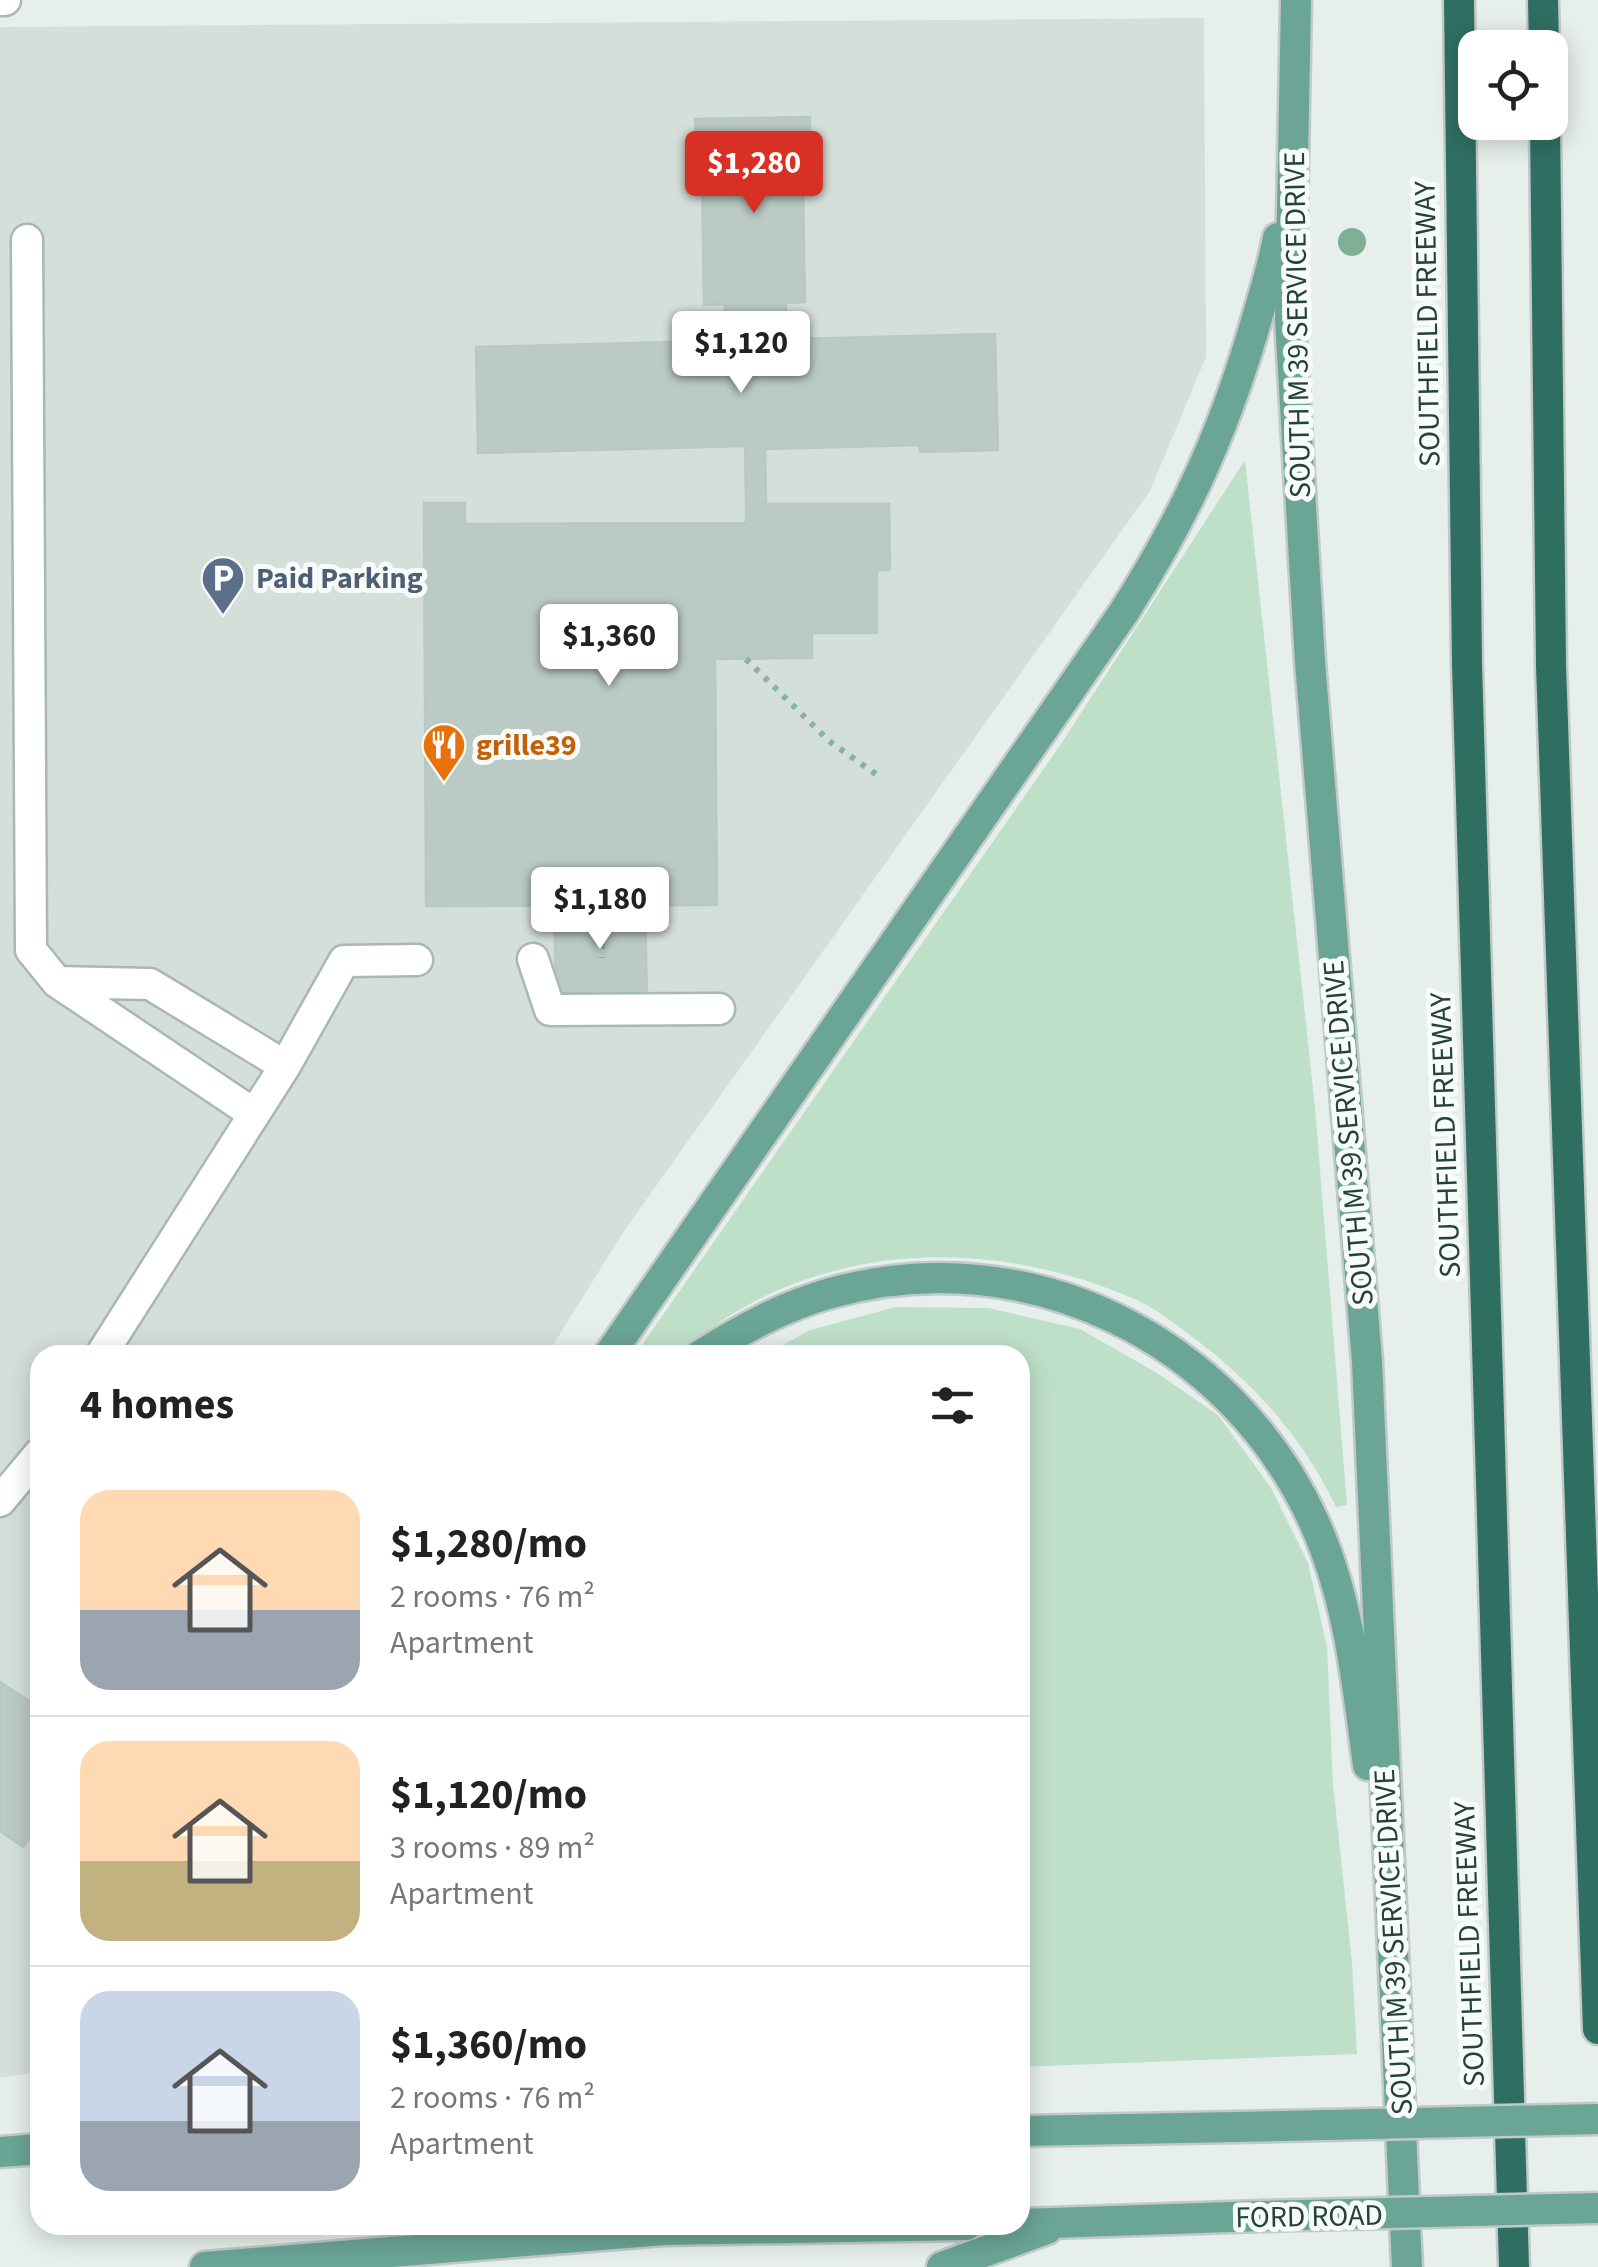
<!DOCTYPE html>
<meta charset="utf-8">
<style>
:root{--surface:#fff;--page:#f6f6f6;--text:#222;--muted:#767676;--line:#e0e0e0;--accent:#d93025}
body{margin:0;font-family:"Source Sans 3",sans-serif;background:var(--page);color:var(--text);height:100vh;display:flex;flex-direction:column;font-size:38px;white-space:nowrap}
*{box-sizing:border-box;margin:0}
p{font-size:32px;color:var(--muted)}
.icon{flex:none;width:55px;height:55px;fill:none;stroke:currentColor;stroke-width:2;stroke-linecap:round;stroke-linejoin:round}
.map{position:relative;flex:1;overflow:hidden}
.side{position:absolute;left:30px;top:1345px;width:1000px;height:890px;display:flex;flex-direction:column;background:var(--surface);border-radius:30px;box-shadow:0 5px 25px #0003}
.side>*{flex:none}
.fabs{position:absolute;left:1458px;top:30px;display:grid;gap:20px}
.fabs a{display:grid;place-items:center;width:110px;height:110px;border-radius:20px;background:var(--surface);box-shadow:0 5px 25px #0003;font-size:50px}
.price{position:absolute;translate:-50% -85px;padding:0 22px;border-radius:10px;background:#fff;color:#222;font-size:32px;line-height:65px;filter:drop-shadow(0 2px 5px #0008)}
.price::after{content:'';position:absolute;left:50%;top:60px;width:30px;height:22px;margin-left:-15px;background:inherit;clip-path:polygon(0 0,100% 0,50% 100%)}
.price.active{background:var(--accent);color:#fff}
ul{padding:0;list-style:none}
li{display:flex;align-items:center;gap:30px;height:250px;padding:0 50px}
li+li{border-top:2px solid var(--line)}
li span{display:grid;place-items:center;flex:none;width:280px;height:200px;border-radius:30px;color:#555}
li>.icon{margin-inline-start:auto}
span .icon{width:120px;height:120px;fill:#fffc;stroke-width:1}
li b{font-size:42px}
h2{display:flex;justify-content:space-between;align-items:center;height:120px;padding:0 50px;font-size:42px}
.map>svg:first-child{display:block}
.built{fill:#d4dfda}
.green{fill:#bfe0c8}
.building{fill:#bbcac4;stroke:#b8c9c2;stroke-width:2.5}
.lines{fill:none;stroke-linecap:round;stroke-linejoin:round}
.minor-casing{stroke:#a8b8b2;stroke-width:35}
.major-casing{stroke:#c2cac8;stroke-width:35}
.highway-casing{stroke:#c2cac8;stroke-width:35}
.path{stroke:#86b3a5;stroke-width:6;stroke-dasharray:5 8;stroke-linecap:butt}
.minor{stroke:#fff;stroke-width:30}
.major{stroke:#6aa596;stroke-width:30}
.highway{stroke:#2f6f62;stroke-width:30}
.major-bridge-casing{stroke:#c2cac8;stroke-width:35;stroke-linecap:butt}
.major-bridge{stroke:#6aa596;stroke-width:30}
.tree{fill:#80af93}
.labels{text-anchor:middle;stroke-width:10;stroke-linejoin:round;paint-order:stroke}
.street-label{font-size:30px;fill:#24423a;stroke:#f7fbf9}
.service-label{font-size:30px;font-weight:bold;fill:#4e5e75;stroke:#f7fbf9;text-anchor:start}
.food-label{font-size:30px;font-weight:bold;fill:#c56008;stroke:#f7fbf9;text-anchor:start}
</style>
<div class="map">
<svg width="1598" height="2267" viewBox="0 0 1598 2267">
<rect width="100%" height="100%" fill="#e6efeb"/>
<path class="built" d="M1204,18L1206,357L1150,491L622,1234L547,1355H40V2063L33,2073L0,2078V27Z"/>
<path class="green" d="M1245,460L1315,1107L1347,1505L1336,1507C1302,1436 1253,1382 1190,1335C1174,1323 1157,1310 1139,1301C1043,1258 929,1243 827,1273C794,1282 759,1297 729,1316C714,1325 689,1350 673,1355C663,1358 646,1355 635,1355L1061,744Z
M896,1307L988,1308L1080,1329L1157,1373L1218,1415L1271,1488L1308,1563L1327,1647L1333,1784L1352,1962L1357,2054L1020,2067V1355H765L810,1330Z"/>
<path class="building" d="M810,117L811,186L803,187L805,302L786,303V321H774V340H750V325H725V304L704,305L702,179H696L695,119Z
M995,334L998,450L920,452V445L765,449L766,504H746L745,446L478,453L476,347Z
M424,503H465V524L746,523V504H889L890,570H877V633H812V658L715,659L717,905L426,906Z
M554,905H645L647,999L556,1000Z
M0,1682L40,1708V1823L23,1847L0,1831Z"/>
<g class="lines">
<g class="minor-casing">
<path id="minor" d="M0,0H5
M27,240L31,950L57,982L254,1114
M533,959L550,1010L719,1009
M57,982L150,984L285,1066
M101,1355L285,1066L344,961L417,960
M0,1501L40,1453"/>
</g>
<g class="major-casing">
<path id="major" d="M1296,0L1290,319L1310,662L1367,1361L1407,2267
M609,1355L1124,612C1183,519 1220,441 1252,335C1261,303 1272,271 1278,238
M701,1355C742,1329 784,1306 831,1293C1027,1238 1231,1339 1314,1522C1349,1599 1357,1682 1368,1765
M1020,2131L1236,2127
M0,2152L40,2149
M1020,2224L1261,2216
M205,2267L664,2230L966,2225
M942,2267L1047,2229"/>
</g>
<g class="highway-casing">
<path id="highway" d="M1459,0L1467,664L1514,2267
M1543,0L1544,48
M1545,122L1551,665L1598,2029"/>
</g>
<path class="path" d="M746,659L829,741L880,777
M602,905V958"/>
<use href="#minor" class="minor"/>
<use href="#major" class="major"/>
<use href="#highway" class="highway"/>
<g class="major-bridge-casing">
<path id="major-bridge" d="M1236,2127L1598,2119
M1261,2216L1598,2208"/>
</g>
<use href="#major-bridge" class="major-bridge"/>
</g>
<circle class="tree" cx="1352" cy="242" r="14"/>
<defs>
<g id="parking-pin" transform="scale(2.25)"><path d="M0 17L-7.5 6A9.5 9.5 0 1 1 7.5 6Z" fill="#5c6f8a" stroke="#f7fbf9"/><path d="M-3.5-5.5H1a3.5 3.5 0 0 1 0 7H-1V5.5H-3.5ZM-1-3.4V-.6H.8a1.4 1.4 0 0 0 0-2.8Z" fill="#fff"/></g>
<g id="restaurant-pin" transform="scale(2.25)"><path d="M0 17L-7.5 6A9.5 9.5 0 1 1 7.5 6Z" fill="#e8710a" stroke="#f7fbf9"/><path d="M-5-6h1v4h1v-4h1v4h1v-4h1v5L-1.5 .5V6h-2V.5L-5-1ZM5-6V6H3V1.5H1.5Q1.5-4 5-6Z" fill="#fff"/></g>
</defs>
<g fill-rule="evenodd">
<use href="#parking-pin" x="223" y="578"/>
<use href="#restaurant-pin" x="444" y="745"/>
</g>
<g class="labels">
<g class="street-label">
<text transform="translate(1427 324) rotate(-91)" y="10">SOUTHFIELD FREEWAY</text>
<text transform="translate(1297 325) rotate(-91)" y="10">SOUTH M 39 SERVICE DRIVE</text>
<text transform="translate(1348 1133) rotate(-95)" y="10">SOUTH M 39 SERVICE DRIVE</text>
<text transform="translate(1445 1135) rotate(-92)" y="10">SOUTHFIELD FREEWAY</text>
<text transform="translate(1393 1942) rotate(-93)" y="10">SOUTH M 39 SERVICE DRIVE</text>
<text transform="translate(1469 1944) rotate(-92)" y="10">SOUTHFIELD FREEWAY</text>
<text transform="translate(1309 2216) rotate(-1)" y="10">FORD ROAD</text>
</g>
<g class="service-label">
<text x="256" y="588">Paid Parking</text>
</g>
<g class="food-label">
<text x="476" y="755">grille39</text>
</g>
</g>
</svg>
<div class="fabs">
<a><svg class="icon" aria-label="locate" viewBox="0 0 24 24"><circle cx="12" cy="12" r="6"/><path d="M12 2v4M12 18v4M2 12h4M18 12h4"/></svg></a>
</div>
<b class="price active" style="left:754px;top:216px">$1,280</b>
<b class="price" style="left:741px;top:396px">$1,120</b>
<b class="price" style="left:609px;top:689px">$1,360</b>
<b class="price" style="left:600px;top:952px">$1,180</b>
<section class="side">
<h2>4 homes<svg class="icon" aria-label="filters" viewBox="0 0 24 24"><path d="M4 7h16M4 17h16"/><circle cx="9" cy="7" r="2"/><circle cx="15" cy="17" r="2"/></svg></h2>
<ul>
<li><span style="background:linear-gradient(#ffd9b3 60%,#9aa5b1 0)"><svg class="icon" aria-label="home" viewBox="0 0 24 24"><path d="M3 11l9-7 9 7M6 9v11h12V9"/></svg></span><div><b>$1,280/mo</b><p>2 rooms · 76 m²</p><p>Apartment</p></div></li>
<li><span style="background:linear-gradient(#ffd9b3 60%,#c2b280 0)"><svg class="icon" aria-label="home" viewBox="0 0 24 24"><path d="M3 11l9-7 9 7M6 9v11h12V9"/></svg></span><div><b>$1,120/mo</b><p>3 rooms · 89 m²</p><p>Apartment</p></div></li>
<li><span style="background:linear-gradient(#c9d6e8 65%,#9aa5b1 0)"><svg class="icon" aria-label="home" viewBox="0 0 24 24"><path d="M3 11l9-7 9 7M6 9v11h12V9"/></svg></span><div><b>$1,360/mo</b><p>2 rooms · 76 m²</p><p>Apartment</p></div></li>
</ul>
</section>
</div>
